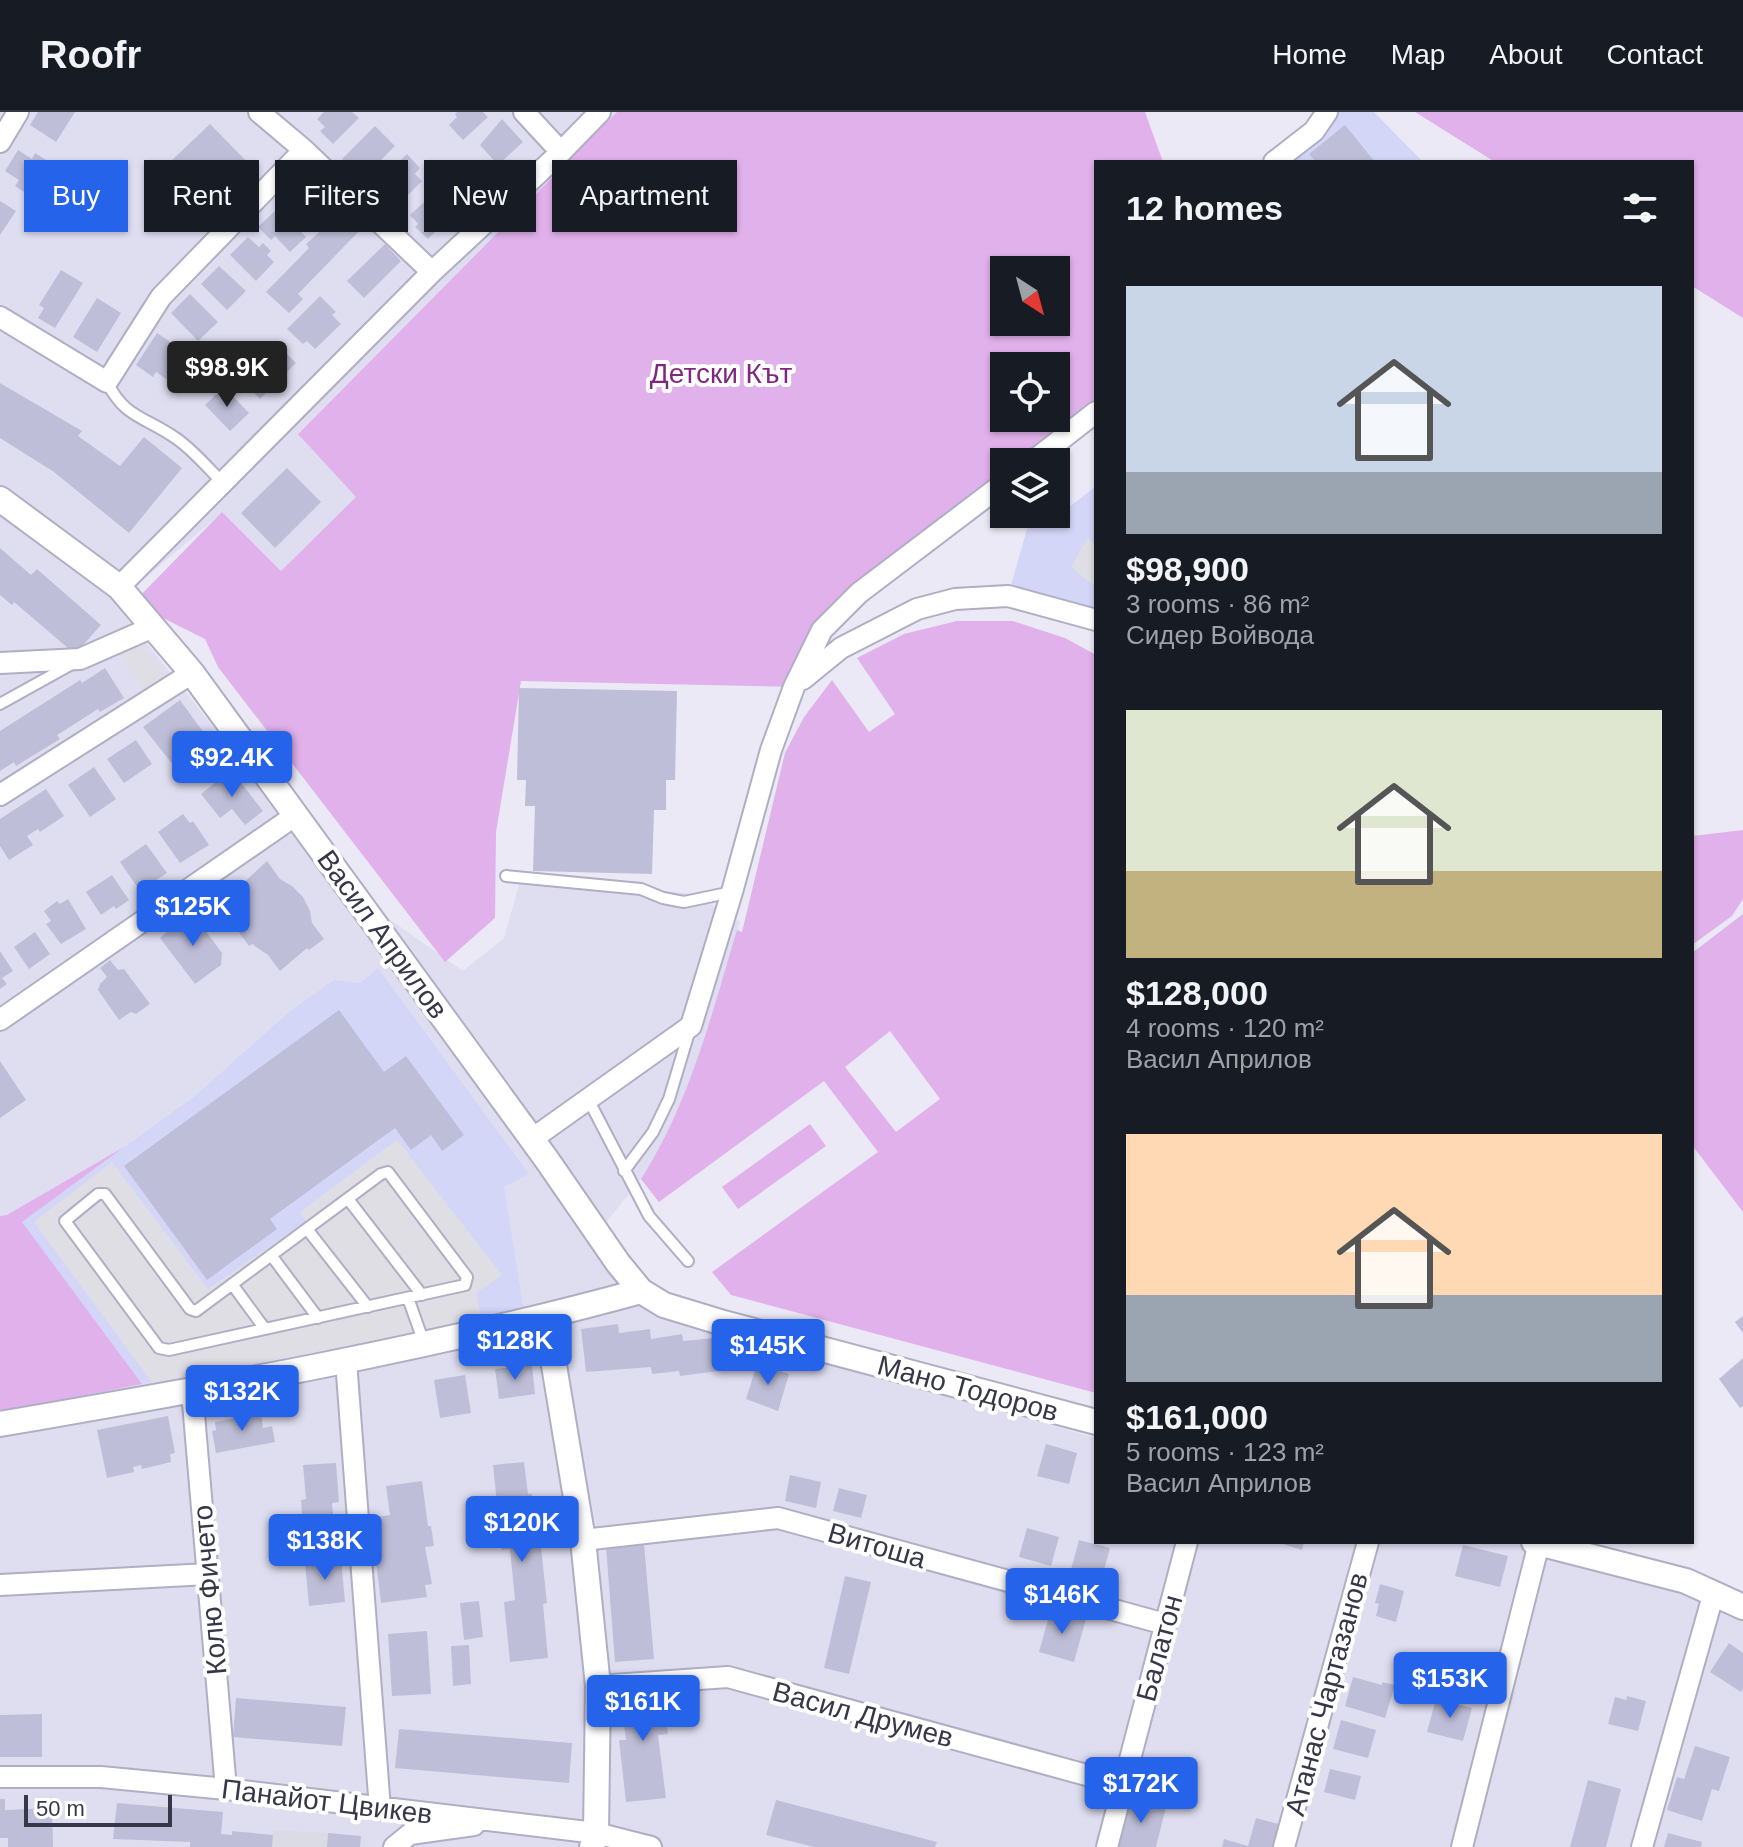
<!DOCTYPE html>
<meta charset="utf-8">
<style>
:root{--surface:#171b24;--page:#20242c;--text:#f1f3f6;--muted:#9ea1a6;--line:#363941;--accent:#2563eb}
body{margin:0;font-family:Helvetica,sans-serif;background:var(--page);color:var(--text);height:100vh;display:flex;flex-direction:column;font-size:30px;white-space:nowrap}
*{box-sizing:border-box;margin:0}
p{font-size:26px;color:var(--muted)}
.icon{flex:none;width:44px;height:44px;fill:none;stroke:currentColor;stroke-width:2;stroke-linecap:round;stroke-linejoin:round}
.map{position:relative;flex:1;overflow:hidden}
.side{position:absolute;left:1094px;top:48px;width:600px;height:1384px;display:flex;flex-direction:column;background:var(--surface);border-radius:0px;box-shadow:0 2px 6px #0004}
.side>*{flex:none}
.hud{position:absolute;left:24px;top:48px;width:760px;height:72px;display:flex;gap:16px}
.needle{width:52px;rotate:144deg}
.tools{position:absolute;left:990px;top:144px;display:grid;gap:16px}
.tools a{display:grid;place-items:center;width:80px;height:80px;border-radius:0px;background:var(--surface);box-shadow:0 2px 6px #0004;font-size:40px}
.scale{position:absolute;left:24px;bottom:20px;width:148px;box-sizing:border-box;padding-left:8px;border:4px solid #37374a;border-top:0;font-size:22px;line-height:28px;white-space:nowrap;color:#37374a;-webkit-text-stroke:6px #fff;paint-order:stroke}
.price{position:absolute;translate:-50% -68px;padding:0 18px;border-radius:8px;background:var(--accent);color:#fff;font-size:26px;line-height:52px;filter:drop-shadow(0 2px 4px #0008)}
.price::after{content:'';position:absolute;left:50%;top:48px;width:24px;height:18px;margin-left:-12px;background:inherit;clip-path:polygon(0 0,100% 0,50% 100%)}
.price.on{background:#222;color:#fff}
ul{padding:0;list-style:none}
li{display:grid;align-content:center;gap:16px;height:424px;padding:0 32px}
li span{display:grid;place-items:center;height:248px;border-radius:0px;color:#555}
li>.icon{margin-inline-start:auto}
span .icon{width:144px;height:144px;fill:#fffc;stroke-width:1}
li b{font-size:34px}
h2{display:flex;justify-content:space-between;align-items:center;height:96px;padding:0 32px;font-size:34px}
.tag{padding:0 28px;border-radius:0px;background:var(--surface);box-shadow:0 2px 6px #0004;font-size:28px;line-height:72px}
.tag.on{background:var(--accent);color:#fff}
header{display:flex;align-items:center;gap:48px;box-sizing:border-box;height:112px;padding:0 40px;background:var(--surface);border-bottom:2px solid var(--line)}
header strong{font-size:38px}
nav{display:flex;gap:44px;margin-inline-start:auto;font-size:28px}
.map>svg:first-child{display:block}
.residential{fill:#dfdef1}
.commercial{fill:#d4d6f8}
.industrial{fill:#dbdbe5}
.green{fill:#e1b1eb;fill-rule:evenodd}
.parking{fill:#dedee4}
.building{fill:#bebed8}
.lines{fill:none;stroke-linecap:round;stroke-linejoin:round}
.service-casing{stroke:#afaec4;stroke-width:14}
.minor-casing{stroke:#afaec4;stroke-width:24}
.tertiary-casing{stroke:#afaec4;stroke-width:28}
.service{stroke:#fff;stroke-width:10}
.minor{stroke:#fff;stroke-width:20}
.tertiary{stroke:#fff;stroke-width:24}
.labels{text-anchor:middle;stroke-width:8;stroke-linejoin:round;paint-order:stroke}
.park-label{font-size:28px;fill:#7f267f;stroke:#fff}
.street-label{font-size:28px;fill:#37374a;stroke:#fff}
</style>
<header>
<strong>Roofr</strong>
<nav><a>Home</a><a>Map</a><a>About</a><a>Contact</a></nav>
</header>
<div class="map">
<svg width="1743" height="1735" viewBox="0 0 1743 1735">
<rect width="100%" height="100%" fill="#eae9f5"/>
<path class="residential" d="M0,0H617L298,321L357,385L281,459L222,401L115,491L271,688L355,783L463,859L504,826L522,762L692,782L740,810L689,975L656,1045L641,1067L591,1129L641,1194L711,1216L1096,1326V1430H1539L1706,1489L1743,1509V1735H0Z"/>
<path class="commercial" d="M1327,0H1374L1423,50H1274Z
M1096,374V508L1008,484L1027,417L1058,404Z
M378,856L529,1062L504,1075L524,1200L142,1272L21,1110L195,984L288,901L334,868L360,871Z"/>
<path class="industrial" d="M273,1718L328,1721L327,1735H272Z"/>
<path class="green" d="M617,0H1145L1163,50H1096V296L1032,350H1004V371L859,481L794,575L521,569L496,720L495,806L445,850L218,555L205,527L133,491L222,400L281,459L356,385L298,322ZM1004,158H1056V210H1004ZM1004,254H1056V306H1004Z
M1415,0H1743V206L1692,174V50H1495Z
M957,509H1013L1065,526L1096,543V1281L731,1183L712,1160L878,1040L824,969L659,1090L641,1067C690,991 711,903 737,818L742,820L785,641L804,605L832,568L869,620L895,602L857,546L904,522ZM890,919L940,987L896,1020L845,955Z
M1743,718V787L1732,804L1692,833V724Z
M1743,802V1100L1692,1033V841Z
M810,1012L826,1034L738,1097L722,1075Z
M124,1035L22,1110L142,1272L0,1300V1104L7,1103Z"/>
<path class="parking" d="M1088,425L1096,435V476L1071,455Z
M137,528L164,563L144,578L120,542Z
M397,1028L502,1163L476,1181L482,1209L159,1269L154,1273L34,1110L112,1050L208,1177L306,1109L300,1100Z"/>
<path class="building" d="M38,0H75L56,30L30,13Z
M324,0H352L359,6L333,32L320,19L325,15L317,7Z
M457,0H483L488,5L463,28L449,13L457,5L455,2Z
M502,7L523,30L498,53L480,33Z
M210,12L257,60L215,101L173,57L176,54L171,49Z
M1345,13L1375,50H1316L1309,42Z
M375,14L395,34L366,63L359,56L355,60L342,47Z
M18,38L32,47L35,41L49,50L29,83L15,74L19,68L5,59Z
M407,42L420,56L415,62L422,69L397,94L376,73Z
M312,59L333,79L313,98L293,79Z
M434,81L441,88L445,84L458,97L428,127L415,115L418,112L410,103Z
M0,89L16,99L0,123Z
M278,96L306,125L290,140L275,124L271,128L258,115Z
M346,96L364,114L298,182L303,187L289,201L266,180L309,136L306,132Z
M248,125L259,135L263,131L271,139L267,143L274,150L256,169L230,143Z
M385,132L401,149L364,186L347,169Z
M219,154L246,179L227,198L201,172Z
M61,158L83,171L55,216L38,206L44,196L39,193Z
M190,182L218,210L198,229L171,201Z
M320,184L336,200L332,203L341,212L315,237L307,229L303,232L287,217Z
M97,186L121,201L97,240L73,225Z
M157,221L184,239L166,267L156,260L153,265L136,253Z
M277,232L296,251L260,287L241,267Z
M0,271L82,319L78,324L120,354L144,325L182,356L129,421L54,360L0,326Z
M224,275L249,301L230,319L205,293Z
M287,356L321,390L275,436L241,401Z
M0,436L31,463L37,457L101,513L75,542L14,490L12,493L0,483Z
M105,556L124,586L100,600L98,597L62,620L57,623L60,627L16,654L14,650L0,659V619L80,568L82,571Z
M519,576L677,579L675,668H666V698H654L652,762L533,759L535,694H525L526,668H517Z
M180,588L209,628L174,654L143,615Z
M136,628L152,652L124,671L107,647Z
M94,655L116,687L90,705L68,673Z
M231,658L263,699L245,713L232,697L220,706L201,682Z
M46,677L64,704L40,720L38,717L27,724L33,733L9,748L0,734V707Z
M183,702L190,711L193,709L209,733L180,751L158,720Z
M146,732L167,761L140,779L120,750Z
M267,749L280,767L292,774L303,785L310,799L312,811L324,827L309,838L307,836L280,859L268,843L252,832L249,834L238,819L242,816L236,799L223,781L238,769L241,773Z
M112,763L129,788L116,797L114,794L101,803L86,780Z
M68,787L86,817L61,832L46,812L51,809L44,799L57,789L60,792Z
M193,802L222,841L221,853L195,872L160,826L182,806L187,807Z
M35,820L50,842L29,857L14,835Z
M0,839L13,859L2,866L7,872L0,877Z
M110,848L118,858L124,857L150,892L136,902L131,900L119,908L98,878L100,872L107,865L100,856Z
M339,898L384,960L406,944L464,1023L442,1039L431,1023L411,1038L395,1016L270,1107L277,1117L207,1168L124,1054Z
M0,949L26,988L0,1006Z
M1743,1204V1221L1735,1210Z
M618,1212L619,1221L650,1217L651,1227L682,1222L683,1229L714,1226L718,1259L680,1264L679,1259L652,1262L651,1255L586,1260L581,1217Z
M1743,1246V1294L1740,1296L1719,1267Z
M757,1252L789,1262L778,1299L746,1287Z
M532,1253L535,1282L499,1287L495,1257Z
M465,1263L471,1301L440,1306L434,1268Z
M261,1301L263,1316L272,1314L275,1330L216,1341L212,1319L216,1318L215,1310Z
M168,1304L175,1341L170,1342L171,1350L142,1357L141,1353L133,1355L134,1360L107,1366L97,1318Z
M1046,1332L1077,1341L1069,1372L1037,1364Z
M524,1350L528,1382H532L538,1435H541L547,1491L543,1492L548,1546L510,1550L504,1490L515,1488L510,1437L502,1438L493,1353Z
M336,1351L339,1390L332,1391L335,1425L304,1428L301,1388L306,1387L303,1353Z
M790,1363L821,1370L816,1396L785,1389Z
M422,1369L428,1414H431L434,1434L425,1435L432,1472L425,1473L427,1485L381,1491L371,1406L390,1403L386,1374Z
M839,1376L867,1383L861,1406L833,1399Z
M1027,1416L1059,1425L1051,1454L1019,1445Z
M1079,1428L1110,1436L1101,1469L1070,1461Z
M1277,1430H1304L1302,1438Z
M644,1432L654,1547L615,1550L606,1435Z
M1463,1433L1508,1444L1500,1475L1455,1464Z
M341,1447L345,1490L309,1494L305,1451Z
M845,1464L871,1470L849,1562L824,1556Z
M1380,1472L1404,1479L1396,1510L1376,1504L1379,1492L1375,1491Z
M479,1489L483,1525L464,1528L460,1491Z
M1051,1497L1086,1507L1074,1550L1039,1540Z
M427,1519L431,1582L392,1584L388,1522Z
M1729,1531L1743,1541V1576L1741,1580L1710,1560Z
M469,1533L471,1572L453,1574L451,1534Z
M1448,1549L1481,1557L1475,1582L1441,1574Z
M1353,1565L1382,1573V1570L1395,1573L1385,1606L1345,1594Z
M662,1573L668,1622L658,1623L666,1686L626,1690L619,1628H626L620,1579Z
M1627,1584L1646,1589L1638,1619L1608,1612L1615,1585L1626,1588Z
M236,1586L346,1595L342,1634L233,1625Z
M1436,1587L1472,1596L1463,1629L1427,1620Z
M42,1602V1645H0V1603Z
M1341,1608L1376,1618L1368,1646L1333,1637Z
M399,1617L572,1631L569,1671L395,1656Z
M1695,1634L1730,1645L1719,1679L1712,1677L1702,1709L1667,1698L1677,1665L1684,1667Z
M1330,1657L1361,1664L1355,1688L1324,1680Z
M1588,1668L1621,1677L1606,1735H1570Z
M1128,1686L1166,1695L1156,1735H1115Z
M0,1687H5V1698L52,1696L53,1735H8V1726H0Z
M776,1688L937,1730L935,1735H814L766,1723Z
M117,1691L223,1700L221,1722L232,1723V1719L273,1723L272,1735H190V1730L113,1727Z
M1256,1706L1283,1713L1277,1735H1222L1224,1727L1248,1734Z
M328,1721L361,1724L360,1735H327Z
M1668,1721L1702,1730L1701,1735H1664Z"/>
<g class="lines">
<g class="service-casing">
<path id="service" d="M107,270C125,307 147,305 177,327C194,339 208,356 223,371
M0,592L72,552
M506,764L641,777L663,786L684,790L732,780
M588,987L649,1104L688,1149
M624,1059L653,1020L669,987L690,917
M388,1060L467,1165L465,1173L169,1238L159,1236L65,1109L98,1082H105L190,1197L196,1199L381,1062Z
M348,1087L422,1183
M307,1117L368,1195
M271,1143L318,1206
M232,1172L265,1217
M408,1186L424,1231"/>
</g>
<g class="minor-casing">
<path id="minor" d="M259,0L304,38L432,160
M524,0L561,40
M0,30L18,0
M1274,50L1314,19L1327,0
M0,205L107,270L161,185L304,38
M1032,350L1096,300
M119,475L432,160L561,40L600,0
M0,551L80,547L153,515
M803,567L841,536L917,497L955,487L1008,484L1096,508
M0,683L192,561
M0,908L296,703
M532,1027L691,914L732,780L771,638L794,575L822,518L859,481L1004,371
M346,1249L380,1697
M192,1279L226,1677
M583,1428L778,1406L1165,1512
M0,1473L208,1462
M598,1574L728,1565L1123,1673
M0,1665H101L226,1677L596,1721L651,1735
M394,1735L410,1722L474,1713
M1107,1735L1187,1430
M1284,1735L1368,1430
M1462,1735L1539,1431
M1642,1735L1714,1480"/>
</g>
<g class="tertiary-casing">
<path id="tertiary" d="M0,387L119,475L192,561L547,1048L618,1151L641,1179L664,1193L720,1210L1096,1310
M546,1205L583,1428L598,1574L596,1721L592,1735
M0,1312C215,1275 430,1237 641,1179
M1534,1430L1686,1469L1743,1495"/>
</g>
<use href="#service" class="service"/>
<use href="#minor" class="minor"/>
<use href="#tertiary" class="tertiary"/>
</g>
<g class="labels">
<g class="park-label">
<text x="721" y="271">Детски Кът</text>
</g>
<g class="street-label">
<text transform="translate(383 822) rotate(54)" y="10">Васил Априлов</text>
<text transform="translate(968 1276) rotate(15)" y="10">Мано Тодоров</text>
<text transform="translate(877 1433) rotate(16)" y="10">Витоша</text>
<text transform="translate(209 1478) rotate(-95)" y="10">Колю Фичето</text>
<text transform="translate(1159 1536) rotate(-75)" y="10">Балатон</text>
<text transform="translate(1326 1582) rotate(-75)" y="10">Атанас Чартазанов</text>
<text transform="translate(863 1602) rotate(15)" y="10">Васил Друмев</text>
<text transform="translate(327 1689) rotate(7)" y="10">Панайот Цвикев</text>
</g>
</g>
</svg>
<div class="tools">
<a><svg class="needle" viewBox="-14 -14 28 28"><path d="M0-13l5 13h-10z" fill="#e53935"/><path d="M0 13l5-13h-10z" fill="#9ea1a6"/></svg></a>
<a><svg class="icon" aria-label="locate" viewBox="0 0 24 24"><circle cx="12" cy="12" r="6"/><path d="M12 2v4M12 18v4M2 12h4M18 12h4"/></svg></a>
<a><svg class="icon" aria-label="layers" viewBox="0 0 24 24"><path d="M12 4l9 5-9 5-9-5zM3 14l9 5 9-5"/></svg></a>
</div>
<div class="scale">50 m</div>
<b class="price on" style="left:227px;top:297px">$98.9K</b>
<b class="price" style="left:232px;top:687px">$92.4K</b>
<b class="price" style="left:193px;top:836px">$125K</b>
<b class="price" style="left:515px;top:1270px">$128K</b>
<b class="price" style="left:768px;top:1275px">$145K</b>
<b class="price" style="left:242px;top:1321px">$132K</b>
<b class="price" style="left:522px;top:1452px">$120K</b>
<b class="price" style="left:325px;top:1470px">$138K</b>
<b class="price" style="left:1062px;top:1524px">$146K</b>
<b class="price" style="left:1450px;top:1608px">$153K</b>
<b class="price" style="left:643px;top:1631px">$161K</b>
<b class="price" style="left:1141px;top:1713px">$172K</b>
<div class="hud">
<a class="tag on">Buy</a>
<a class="tag">Rent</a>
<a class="tag">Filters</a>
<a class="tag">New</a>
<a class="tag">Apartment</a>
</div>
<section class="side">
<h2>12 homes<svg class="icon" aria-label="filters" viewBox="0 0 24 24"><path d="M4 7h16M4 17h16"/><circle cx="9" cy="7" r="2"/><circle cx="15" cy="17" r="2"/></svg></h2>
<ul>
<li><span style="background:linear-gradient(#c9d6e8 75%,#9aa5b1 0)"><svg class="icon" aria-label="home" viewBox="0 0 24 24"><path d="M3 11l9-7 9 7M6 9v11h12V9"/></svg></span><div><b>$98,900</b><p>3 rooms · 86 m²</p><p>Сидер Войвода</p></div></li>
<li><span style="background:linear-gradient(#dfe7d0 65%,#c2b280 0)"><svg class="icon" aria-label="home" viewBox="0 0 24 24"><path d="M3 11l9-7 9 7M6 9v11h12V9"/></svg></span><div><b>$128,000</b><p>4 rooms · 120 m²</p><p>Васил Априлов</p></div></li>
<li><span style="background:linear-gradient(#ffd9b3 65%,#9aa5b1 0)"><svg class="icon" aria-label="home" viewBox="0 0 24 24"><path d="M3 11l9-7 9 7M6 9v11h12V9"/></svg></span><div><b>$161,000</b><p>5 rooms · 123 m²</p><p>Васил Априлов</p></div></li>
</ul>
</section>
</div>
